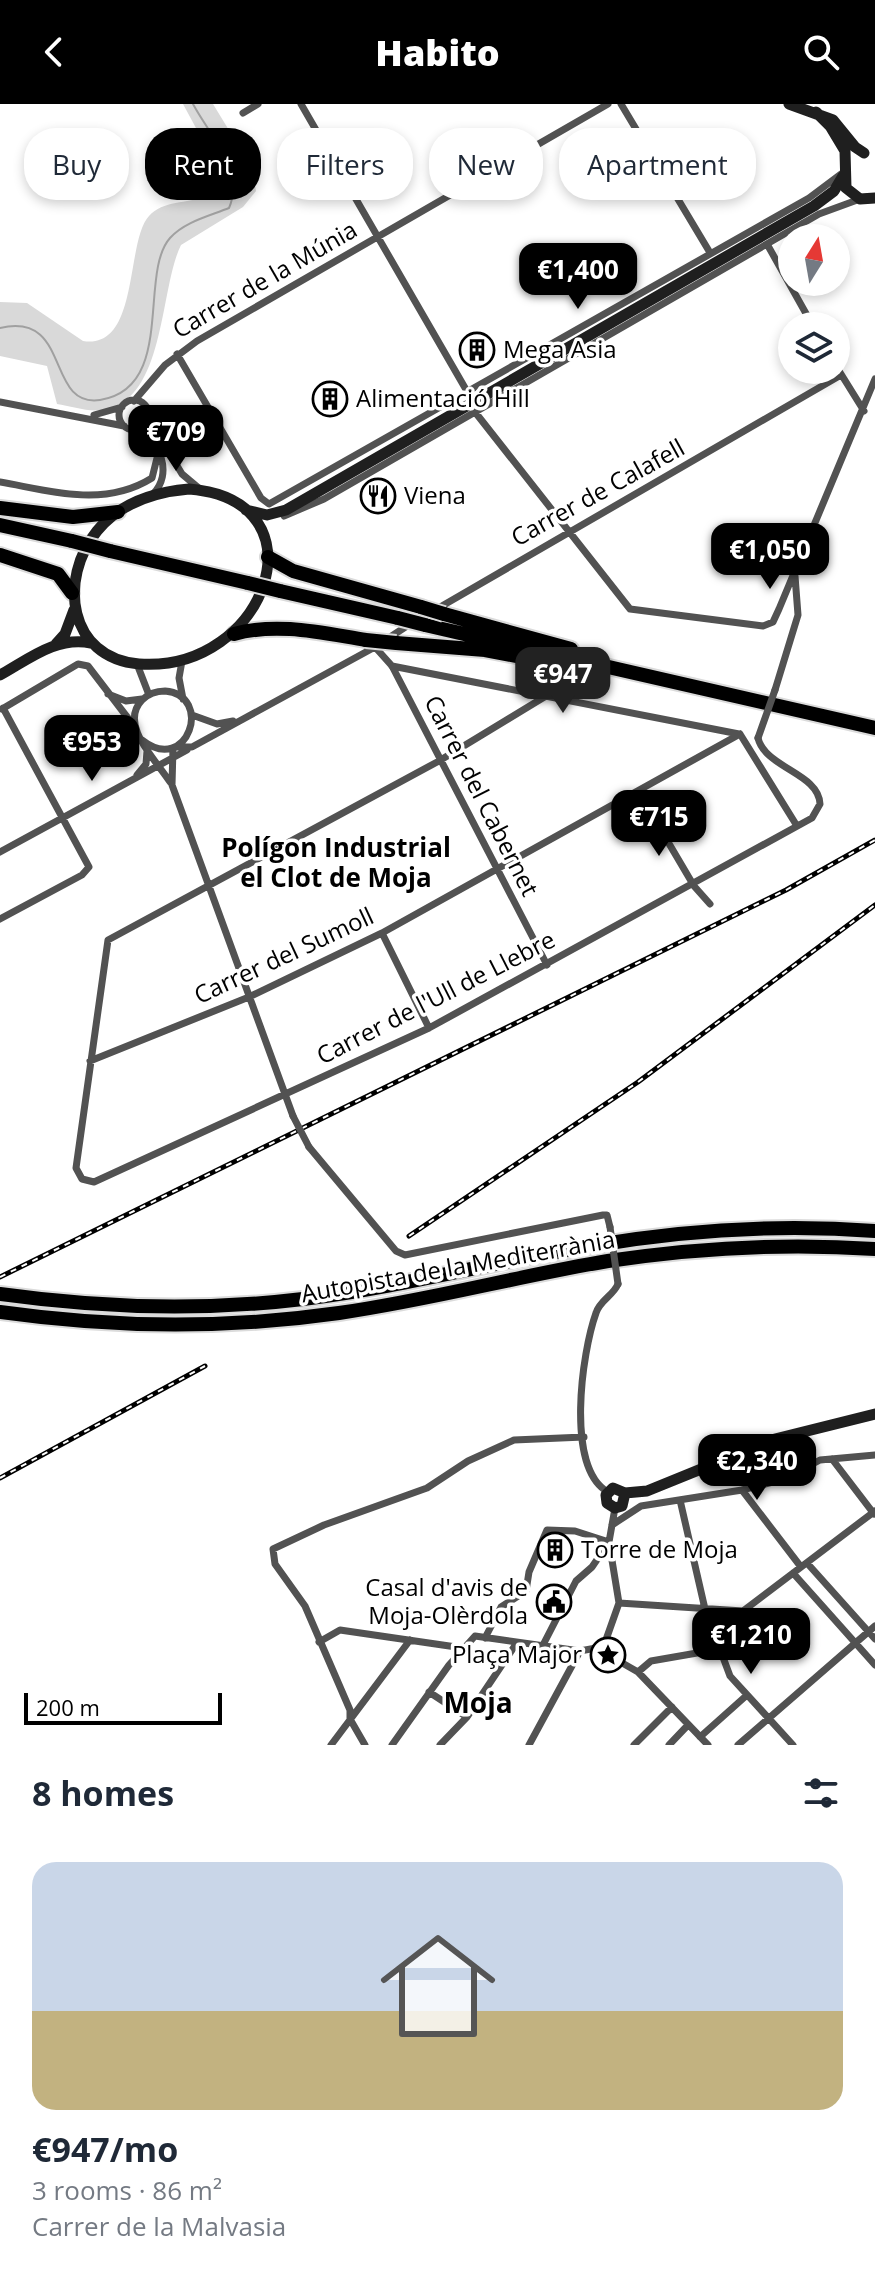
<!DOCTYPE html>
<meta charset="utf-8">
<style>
:root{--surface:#fff;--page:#f2f2f3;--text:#1f2937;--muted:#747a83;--line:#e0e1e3;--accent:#000}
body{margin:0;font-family:"Open Sans",sans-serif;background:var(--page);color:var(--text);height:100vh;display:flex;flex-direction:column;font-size:30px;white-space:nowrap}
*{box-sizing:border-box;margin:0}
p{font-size:26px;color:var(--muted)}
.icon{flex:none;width:44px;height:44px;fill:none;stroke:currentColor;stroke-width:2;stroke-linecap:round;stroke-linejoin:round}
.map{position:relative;height:1641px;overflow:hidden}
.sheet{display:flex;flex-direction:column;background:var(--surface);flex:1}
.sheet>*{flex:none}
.hud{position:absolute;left:24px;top:24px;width:828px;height:72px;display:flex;gap:16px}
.needle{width:52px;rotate:11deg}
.buttons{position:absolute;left:778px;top:120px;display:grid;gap:16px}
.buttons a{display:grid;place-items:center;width:72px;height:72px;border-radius:50%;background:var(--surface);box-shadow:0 4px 12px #0003;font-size:40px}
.scale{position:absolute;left:24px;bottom:20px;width:198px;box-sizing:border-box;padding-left:8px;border:4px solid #000;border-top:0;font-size:22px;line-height:28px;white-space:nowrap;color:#000;-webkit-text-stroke:6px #fff;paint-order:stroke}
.price{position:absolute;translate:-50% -68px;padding:0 18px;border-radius:16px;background:var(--accent);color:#fff;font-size:26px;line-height:52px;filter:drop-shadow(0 2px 4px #0008)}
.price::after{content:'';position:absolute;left:50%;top:48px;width:24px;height:18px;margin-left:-12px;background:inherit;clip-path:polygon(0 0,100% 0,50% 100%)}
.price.current{background:#222;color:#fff}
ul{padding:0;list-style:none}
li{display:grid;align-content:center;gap:16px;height:424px;padding:0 32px}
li+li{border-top:2px solid var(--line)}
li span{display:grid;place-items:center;height:248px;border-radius:24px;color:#555}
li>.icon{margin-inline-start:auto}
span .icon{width:144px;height:144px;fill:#fffc;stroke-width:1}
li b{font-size:34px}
h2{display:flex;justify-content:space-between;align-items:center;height:96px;padding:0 32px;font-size:34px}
.chip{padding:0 28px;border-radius:32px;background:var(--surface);box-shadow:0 4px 12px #0003;font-size:28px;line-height:72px}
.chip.current{background:var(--accent);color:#fff}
header{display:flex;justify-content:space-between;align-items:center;height:104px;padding:0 32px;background:var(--accent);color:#fff;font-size:36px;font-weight:800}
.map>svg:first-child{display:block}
.green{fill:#d9d9d9}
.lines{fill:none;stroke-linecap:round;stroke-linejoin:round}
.stream{stroke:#a0a0a0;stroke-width:2}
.highway-casing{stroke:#dbdbdb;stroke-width:18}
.street{stroke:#525252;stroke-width:7}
.secondary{stroke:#1f1f1f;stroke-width:11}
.highway{stroke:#000;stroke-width:14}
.rail-casing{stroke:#000;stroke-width:5}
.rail{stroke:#fff;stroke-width:2;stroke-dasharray:6;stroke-linecap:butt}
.highway-bridge-casing{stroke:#dbdbdb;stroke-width:18;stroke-linecap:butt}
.street-bridge{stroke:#525252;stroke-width:7}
.highway-bridge{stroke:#000;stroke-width:14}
.labels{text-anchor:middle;stroke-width:7;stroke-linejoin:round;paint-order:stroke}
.street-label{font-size:24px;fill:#000;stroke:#fff}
.poi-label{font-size:24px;fill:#000;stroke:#fff;text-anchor:start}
.neighbourhood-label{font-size:26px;font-weight:bold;fill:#000;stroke:#fff}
.quarter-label{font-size:28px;font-weight:bold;fill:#000;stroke:#fff}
</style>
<header><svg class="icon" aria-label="back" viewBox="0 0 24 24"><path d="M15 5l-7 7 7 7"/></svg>Habito<svg class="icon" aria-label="search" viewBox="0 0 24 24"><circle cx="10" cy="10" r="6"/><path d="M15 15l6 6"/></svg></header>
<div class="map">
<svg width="875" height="1641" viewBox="0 0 875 1641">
<rect width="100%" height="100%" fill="#fff"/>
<path class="green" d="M183,0H213L252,64L256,87L243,103L181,141C159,185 166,299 101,306C88,308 70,302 57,300L47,262L0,252V198L27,199L83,237C140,246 125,138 149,112C163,96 187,100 206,92L218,72L216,61Z"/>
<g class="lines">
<path class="stream" d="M0,224C72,207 45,304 100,296C176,284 138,170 170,134C184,118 209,112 229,104C245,69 209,30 193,0"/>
<g class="highway-casing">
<path id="highway" d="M0,404L73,413L118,408
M0,421L72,437
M110,447L248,479
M0,451L58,470L72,489
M268,453L293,467L421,503
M280,487L398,514
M444,510L571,545
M425,521L875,624
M234,530C278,518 322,529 366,536
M396,539L485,546L527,554
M0,1190C100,1204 203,1207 303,1195C400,1183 494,1158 590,1142C683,1126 781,1120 875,1127
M0,1208C113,1224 227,1225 339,1209C430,1196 518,1172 608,1157C695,1144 787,1139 875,1145"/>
</g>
<path class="street" d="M301,0L468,289
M621,0L709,147
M243,9L258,0
M767,140L813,222
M177,250L261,394L269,400L809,94L841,70
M836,262L864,307
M119 311a15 15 0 1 1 30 0a15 15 0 1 1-30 0Z
M134,297L165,261L197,237L608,0
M0,298L124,322
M475,308L630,505L763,522L773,518L779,505L875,275
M94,311L122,303
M149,315L182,370L201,386
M135,326C161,336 173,370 153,390
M0,378C52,387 104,404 152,374L158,350
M284,412L324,395L819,110L860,95
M435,506L841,271
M375,543L392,562L547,861
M182,557L179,574L183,595
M137,560L149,591
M392,562L739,630
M775,586L798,511L795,472
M108,590L126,597L142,595
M546,592L439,657L108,836L76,1064L82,1075L94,1078L429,924L812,714L820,700C819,669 765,664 758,634
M2,605L78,560L88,562L134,622
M192,611L217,620L233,617
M740,630L797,722
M142,636C188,672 214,591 165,587C156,587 148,590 142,596C118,621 157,657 170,678
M176,643H192L375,543L413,518
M173,644L172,681L293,1012
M137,671L146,660L147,647
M638,687L694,782L710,800
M0,748L187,646
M0,815L82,771L89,763L3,604
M382,829L429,924
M90,957L249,893L382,829L740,630
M309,1043L396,1147L405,1151L603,1111H607L610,1123
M832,1355L874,1410
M742,1386L801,1463
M608,1388C565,1364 582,1248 596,1209C600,1196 613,1192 618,1180
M680,1396L705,1505L730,1572L793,1641
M612,1421L641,1402L742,1386L784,1375L820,1356L875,1351
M807,1459L875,1535
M793,1469L875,1561
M619,1499L743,1507L875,1407
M485,1534L501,1503L526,1487L529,1468L547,1426L575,1427L609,1438
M319,1538L340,1526L463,1544
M543,1541L576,1477L592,1463L609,1438
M602,1547L619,1499L609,1438L615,1404
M638,1568L651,1557L720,1545
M429,1588L467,1613
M700,1633L747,1591
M331,1641L410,1536
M365,1641L350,1615V1606L305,1502L275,1460L273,1445L324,1421L427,1384L468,1357L514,1336L584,1333
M392,1641L449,1561L475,1532L580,1547L596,1544L638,1568L708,1641
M440,1641L467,1613L516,1540
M529,1641L580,1547
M634,1641L672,1603
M669,1641L688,1621
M738,1641L875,1522"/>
<path class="secondary" d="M789,0L833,16L855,43L864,49
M816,8L830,22L845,47L846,84L860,95L875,94
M189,385C327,396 267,569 139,560C68,554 58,475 97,427C120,399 154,388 189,385Z
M246,406L267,411L286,406L814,102L834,87L843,72
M56,540L65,530L74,506
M0,571C29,555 56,532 91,539
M625,1389L622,1402L615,1404L607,1399L606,1391L613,1384L625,1389L647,1387L775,1335L875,1310"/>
<use href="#highway" class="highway"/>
<g class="rail-casing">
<path id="rail" d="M409,1132L638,978L875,801
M0,1173L786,786L875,736
M0,1374L205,1262"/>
</g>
<use href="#rail" class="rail"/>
<g class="highway-bridge-casing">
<path id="highway-bridge" d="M72,437L110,447
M248,479L280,487
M421,503L444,510
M398,514L425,521
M366,536L396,539"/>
</g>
<path class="street-bridge" d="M758,634L775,586
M293,1012L309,1043
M610,1123L618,1180"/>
<use href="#highway-bridge" class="highway-bridge"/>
</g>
<defs>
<g id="building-ring" transform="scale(1.8)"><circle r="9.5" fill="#fff" stroke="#000" stroke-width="1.5"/><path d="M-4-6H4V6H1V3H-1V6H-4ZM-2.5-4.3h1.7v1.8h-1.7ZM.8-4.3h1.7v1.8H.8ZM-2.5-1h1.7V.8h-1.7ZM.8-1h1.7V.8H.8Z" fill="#000"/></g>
<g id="restaurant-ring" transform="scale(1.8)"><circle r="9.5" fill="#fff" stroke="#000" stroke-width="1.5"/><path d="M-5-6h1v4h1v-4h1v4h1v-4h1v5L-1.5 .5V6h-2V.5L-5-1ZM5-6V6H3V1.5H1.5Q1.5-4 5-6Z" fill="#000"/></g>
<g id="civic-ring" transform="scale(1.8)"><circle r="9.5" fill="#fff" stroke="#000" stroke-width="1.5"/><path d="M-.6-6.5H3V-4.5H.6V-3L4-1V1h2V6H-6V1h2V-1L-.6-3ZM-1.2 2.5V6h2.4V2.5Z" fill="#000"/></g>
<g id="sight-ring" transform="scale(1.8)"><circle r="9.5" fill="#fff" stroke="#000" stroke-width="1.5"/><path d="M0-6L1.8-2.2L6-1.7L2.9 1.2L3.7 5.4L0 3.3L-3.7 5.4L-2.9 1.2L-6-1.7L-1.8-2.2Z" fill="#000"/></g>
</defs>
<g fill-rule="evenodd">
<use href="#building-ring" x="477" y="246"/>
<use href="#building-ring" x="330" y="295"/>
<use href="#restaurant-ring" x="378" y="392"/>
<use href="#building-ring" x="555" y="1446"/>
<use href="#civic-ring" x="554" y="1498"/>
<use href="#sight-ring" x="608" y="1551"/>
</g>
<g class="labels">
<g class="street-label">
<text transform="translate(265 176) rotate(-30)" y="8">Carrer de la Múnia</text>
<text transform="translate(598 389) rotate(-29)" y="8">Carrer de Calafell</text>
<text transform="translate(481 692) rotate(63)" y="8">Carrer del Cabernet</text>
<text transform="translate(284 852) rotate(-25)" y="8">Carrer del Sumoll</text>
<text transform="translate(436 894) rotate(-27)" y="8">Carrer de l'Ull de Llebre</text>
<text transform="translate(458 1163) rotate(-10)" y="8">Autopista de la Mediterrània</text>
</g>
<g class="poi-label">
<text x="503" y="254">Mega Asia</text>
<text x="356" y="303">Alimentació Hill</text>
<text x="404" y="400">Viena</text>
<text x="581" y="1454">Torre de Moja</text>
<text x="528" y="1492" text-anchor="end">Casal d'avis de<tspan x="528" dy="28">Moja-Olèrdola</tspan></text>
<text x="582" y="1559" text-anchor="end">Plaça Major</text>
</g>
<g class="neighbourhood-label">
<text x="336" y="753">Polígon Industrial<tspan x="336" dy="30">el Clot de Moja</tspan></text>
</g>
<g class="quarter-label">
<text x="478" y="1609">Moja</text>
</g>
</g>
</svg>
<div class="buttons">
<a><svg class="needle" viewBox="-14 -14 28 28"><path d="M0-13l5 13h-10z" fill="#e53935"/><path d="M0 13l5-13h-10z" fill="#747a83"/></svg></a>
<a><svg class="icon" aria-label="layers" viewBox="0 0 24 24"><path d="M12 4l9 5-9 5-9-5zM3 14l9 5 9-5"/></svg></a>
</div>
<div class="scale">200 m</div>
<b class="price" style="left:578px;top:207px">€1,400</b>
<b class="price" style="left:176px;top:369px">€709</b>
<b class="price" style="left:770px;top:487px">€1,050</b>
<b class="price current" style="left:563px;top:611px">€947</b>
<b class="price" style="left:92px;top:679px">€953</b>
<b class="price" style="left:659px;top:754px">€715</b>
<b class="price" style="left:757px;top:1398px">€2,340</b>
<b class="price" style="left:751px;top:1572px">€1,210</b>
<div class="hud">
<a class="chip">Buy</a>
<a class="chip current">Rent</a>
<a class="chip">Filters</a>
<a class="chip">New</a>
<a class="chip">Apartment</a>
</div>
</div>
<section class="sheet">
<h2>8 homes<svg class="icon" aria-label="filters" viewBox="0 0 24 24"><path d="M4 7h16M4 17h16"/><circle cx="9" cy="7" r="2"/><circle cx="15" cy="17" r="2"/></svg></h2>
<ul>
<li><span style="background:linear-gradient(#c9d6e8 60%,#c2b280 0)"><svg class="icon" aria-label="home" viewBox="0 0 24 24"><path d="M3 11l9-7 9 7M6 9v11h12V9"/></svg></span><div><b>€947/mo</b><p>3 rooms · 86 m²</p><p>Carrer de la Malvasia</p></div></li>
</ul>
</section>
